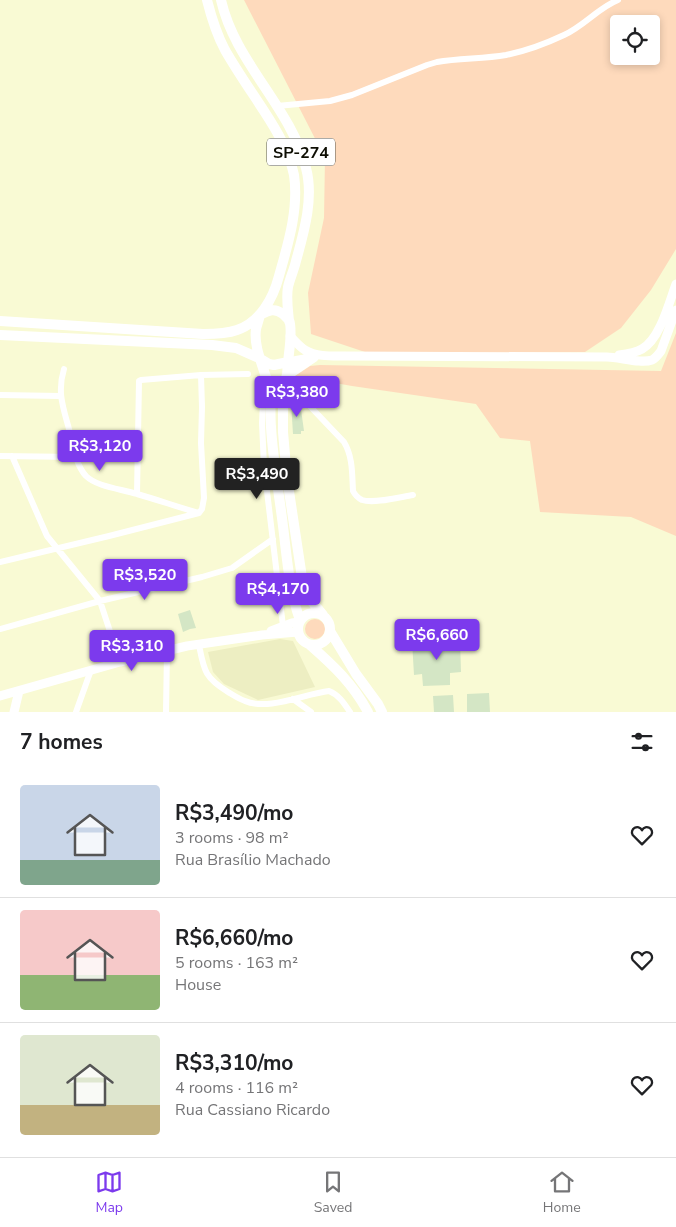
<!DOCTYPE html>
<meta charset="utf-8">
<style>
:root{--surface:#fff;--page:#f6f6f6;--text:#202124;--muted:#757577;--line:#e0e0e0;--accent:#7c3aed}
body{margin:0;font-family:"Nunito Sans",sans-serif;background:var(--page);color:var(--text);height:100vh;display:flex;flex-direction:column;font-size:19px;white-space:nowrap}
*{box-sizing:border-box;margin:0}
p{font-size:16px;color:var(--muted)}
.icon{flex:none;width:28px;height:28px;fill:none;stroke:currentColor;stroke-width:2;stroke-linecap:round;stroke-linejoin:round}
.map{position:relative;height:712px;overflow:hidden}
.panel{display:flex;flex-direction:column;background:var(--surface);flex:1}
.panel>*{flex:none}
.buttons{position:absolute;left:610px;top:15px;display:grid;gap:10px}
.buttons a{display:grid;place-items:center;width:50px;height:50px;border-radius:5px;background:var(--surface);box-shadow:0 2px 8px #0003;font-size:25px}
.price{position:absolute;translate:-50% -42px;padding:0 11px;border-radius:5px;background:var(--accent);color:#fff;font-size:16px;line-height:32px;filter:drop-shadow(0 1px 2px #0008)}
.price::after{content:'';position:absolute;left:50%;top:30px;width:15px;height:11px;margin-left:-8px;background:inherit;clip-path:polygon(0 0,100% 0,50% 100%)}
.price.active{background:#222;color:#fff}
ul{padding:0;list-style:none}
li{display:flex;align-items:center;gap:15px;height:125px;padding:0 20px}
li+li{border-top:1px solid var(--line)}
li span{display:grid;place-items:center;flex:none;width:140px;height:100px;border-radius:5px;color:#555}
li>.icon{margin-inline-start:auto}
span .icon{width:60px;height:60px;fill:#fffc;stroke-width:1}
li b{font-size:21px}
h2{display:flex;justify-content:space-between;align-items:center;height:60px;padding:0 20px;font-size:21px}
.tabs{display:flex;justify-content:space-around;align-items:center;height:70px;border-top:1px solid var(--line);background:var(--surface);font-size:14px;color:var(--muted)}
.tabs a{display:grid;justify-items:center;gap:2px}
.tabs .active{color:var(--accent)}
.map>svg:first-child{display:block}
.built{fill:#edeec2}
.green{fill:#fedabc;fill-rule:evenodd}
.building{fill:#d4e6c5}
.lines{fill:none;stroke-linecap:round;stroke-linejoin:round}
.street{stroke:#fff;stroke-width:6}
.secondary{stroke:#fff;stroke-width:9}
.primary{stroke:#fff;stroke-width:10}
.labels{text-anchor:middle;stroke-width:5;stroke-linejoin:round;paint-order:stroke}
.shield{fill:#fff;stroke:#56564f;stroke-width:1}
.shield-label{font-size:16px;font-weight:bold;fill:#0e0e03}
</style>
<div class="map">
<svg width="676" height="712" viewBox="0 0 676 712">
<rect width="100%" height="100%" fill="#f9fad4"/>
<path class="built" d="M280,639L293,641L315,687L258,700L224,684L213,672L208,652Z"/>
<path class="green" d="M244,0H676V249L651,290L621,328L585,352L466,353L365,352L311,334L308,293L324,218L325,158ZM619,24H651V56H619Z
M676,333V536L631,517L540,512L530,441L500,438L476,404L352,386L295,376L310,366L320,365L661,371Z
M305 629a10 10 0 1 1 20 0a10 10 0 1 1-20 0Z"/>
<path class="building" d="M291,402H300L304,431H301V434H293Z
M190,610L196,628L190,629L183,632L178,614Z
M460,639L461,672L450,673V685L423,686L422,674L414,675L412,641Z
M489,693L490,712H467V694Z
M453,695L454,712H434L433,696Z"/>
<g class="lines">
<path class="street" d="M277,106L330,101L352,95L427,65L437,62C460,58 483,59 506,55C526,51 545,44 564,35C584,26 598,8 618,0
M64,369C57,392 63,407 69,429C73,444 75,464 86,476C97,487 122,489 137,494C158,500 178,507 199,513
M264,379L262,423L264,466L283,626
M285,380L344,442C353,457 352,474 353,491C355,495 358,498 362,500C374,504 400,497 413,495
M0,395L60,396
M0,456L77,457
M12,456L47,536L100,601L120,662
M137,494L139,381L141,380L201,375L248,374
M0,562L109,536L199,513L202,509L204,498L201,443L202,407L201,375
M0,629L100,601L202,577L232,568L273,539
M199,645C204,670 204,677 228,692C233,695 239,699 245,701C268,711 304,694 329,691C339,695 344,703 350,712
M293,699L311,712
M76,712L91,670
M166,712L167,651"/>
<path class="secondary" d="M290,336C295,341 299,346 305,350C316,357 333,356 345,356L607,357C619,357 641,364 652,360C656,358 658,355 661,351L676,310
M619,355C627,354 635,353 642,349C660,339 669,303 676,284
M288,362L310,358
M271,631L292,623L299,622
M0,696L120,662L187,646L262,635L298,632
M14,712L19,691"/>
<path class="primary" d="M221,0C235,63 291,107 306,168C314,198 304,232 296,261C294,270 290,278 288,287C286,298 288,310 289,321
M0,321L203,334C214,334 226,334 237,330C260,322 273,299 279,276C288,244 299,209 294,175C289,151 277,131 264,111C251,91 237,71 225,50C217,35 211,16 207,0
M0,335L212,345L236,348L259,358L269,364L274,365L288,362C289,352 293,329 289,320C288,319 284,315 283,314C275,308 269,310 260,315C259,319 257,325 256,329C253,351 267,372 270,393C271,404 270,416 271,427C273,460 279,493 283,526C287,558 289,590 300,620
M288,362L287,375L283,386V432L287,478L303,584L309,598L323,615
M287,375L314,357
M298 629a16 16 0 1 1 32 0a16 16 0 1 1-32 0Z
M330,631L356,674L378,704L382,712
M310,645C334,666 353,684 368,712"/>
</g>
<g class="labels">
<rect class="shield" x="267" y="138.5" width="68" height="27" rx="4"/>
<g class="shield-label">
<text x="301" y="158">SP-274</text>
</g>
</g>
</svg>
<div class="buttons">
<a><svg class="icon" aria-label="locate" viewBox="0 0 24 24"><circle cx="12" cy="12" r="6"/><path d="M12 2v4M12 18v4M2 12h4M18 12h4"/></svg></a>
</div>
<b class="price" style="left:297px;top:418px">R$3,380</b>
<b class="price" style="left:100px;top:472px">R$3,120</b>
<b class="price active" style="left:257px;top:500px">R$3,490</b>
<b class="price" style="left:145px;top:601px">R$3,520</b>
<b class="price" style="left:278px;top:615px">R$4,170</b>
<b class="price" style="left:437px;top:661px">R$6,660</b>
<b class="price" style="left:132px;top:672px">R$3,310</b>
</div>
<section class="panel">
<h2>7 homes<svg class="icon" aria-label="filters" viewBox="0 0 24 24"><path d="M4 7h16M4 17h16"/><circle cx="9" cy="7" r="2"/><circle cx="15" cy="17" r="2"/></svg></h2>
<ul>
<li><span style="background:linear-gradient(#c9d6e8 75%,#7fa58c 0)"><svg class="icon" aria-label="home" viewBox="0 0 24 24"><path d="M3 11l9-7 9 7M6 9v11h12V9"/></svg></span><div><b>R$3,490/mo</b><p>3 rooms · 98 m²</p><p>Rua Brasílio Machado</p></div><svg class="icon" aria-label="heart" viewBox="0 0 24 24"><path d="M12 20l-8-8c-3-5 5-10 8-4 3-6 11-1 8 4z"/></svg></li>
<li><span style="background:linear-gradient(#f6c9c9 65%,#8fb573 0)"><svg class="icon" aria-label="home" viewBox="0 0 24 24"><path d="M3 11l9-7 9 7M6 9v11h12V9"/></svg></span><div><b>R$6,660/mo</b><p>5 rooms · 163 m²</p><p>House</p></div><svg class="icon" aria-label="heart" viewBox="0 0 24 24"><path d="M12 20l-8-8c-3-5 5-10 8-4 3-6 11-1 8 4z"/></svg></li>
<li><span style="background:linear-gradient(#dfe7d0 70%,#c2b280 0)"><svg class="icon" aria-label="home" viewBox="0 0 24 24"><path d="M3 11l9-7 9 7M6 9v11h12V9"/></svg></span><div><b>R$3,310/mo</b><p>4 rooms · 116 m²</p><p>Rua Cassiano Ricardo</p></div><svg class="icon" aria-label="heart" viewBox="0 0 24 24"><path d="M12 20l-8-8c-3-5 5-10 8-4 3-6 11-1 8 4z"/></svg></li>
</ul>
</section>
<nav class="tabs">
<a class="active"><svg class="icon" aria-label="map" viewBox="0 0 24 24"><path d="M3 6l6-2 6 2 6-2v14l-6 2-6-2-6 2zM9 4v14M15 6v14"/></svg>Map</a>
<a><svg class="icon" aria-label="saved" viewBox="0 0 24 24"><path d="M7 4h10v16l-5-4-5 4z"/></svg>Saved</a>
<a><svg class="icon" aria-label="home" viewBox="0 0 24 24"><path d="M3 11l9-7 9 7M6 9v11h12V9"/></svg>Home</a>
</nav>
